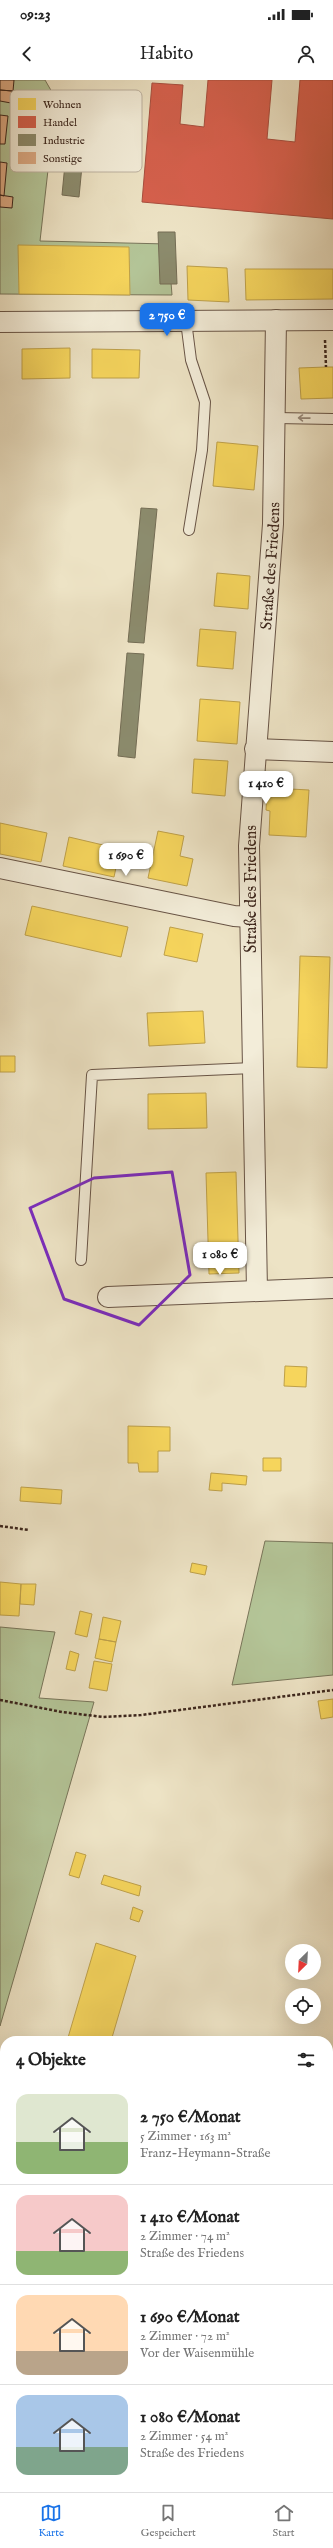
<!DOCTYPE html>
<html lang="de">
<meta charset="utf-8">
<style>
:root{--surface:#fff;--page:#f2f2f2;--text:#222;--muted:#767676;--line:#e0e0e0;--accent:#1a73e8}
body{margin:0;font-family:"IM FELL English",serif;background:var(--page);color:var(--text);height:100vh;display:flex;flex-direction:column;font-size:15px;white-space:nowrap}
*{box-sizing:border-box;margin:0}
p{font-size:13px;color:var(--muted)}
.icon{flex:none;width:22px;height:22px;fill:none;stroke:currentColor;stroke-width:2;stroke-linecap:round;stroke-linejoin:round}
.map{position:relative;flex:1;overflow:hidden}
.details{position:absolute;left:0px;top:1956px;width:333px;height:456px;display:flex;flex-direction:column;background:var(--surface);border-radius:16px 16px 0 0;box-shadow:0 4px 16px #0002}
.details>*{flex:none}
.needle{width:26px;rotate:204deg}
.controls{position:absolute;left:285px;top:1864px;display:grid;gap:8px}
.controls a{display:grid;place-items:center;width:36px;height:36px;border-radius:50%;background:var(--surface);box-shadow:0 4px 16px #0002;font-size:20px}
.price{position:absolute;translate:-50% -34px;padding:0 9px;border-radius:8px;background:#fff;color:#222;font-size:13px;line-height:26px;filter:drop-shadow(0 1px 2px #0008)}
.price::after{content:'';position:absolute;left:50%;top:24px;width:12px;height:9px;margin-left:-6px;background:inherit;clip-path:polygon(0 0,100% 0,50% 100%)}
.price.current{background:var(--accent);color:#fff}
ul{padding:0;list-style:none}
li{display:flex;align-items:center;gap:12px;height:100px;padding:0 16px}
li+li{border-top:1px solid var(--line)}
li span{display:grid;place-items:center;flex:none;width:112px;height:80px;border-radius:12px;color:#555}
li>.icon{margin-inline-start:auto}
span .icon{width:48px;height:48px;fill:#fffc;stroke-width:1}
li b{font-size:17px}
h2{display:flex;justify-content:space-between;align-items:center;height:48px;padding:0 16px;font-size:17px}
.status{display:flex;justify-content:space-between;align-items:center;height:28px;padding:0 20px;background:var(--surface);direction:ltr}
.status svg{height:11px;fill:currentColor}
header{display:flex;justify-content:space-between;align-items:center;height:52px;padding:0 16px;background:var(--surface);font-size:18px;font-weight:600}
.menu{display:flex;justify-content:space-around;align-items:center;height:56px;border-top:1px solid var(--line);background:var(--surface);font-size:11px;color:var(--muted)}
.menu a{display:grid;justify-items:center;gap:2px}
.menu .current{color:var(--accent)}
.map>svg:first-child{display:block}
.green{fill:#b4c598;stroke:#78755a}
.homes{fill:#f6d55c;stroke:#bea049}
.shops{fill:#d6604d;stroke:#a84e3e}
.industry{fill:#8c8c6e;stroke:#746d55}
.building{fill:#deac86;stroke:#3b251c}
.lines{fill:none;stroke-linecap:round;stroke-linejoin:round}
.lane-casing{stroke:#685446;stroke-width:12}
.street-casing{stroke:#685446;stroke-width:22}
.path{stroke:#3b251c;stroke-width:2.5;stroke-dasharray:3 2;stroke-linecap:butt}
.lane{stroke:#f3edd9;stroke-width:10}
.street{stroke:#f3edd9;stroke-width:20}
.oneway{stroke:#97897a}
.marked{fill:none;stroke:#7b2cbf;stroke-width:3;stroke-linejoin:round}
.labels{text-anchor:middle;stroke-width:4;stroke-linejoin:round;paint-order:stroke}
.street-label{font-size:16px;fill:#3b251c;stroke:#f3edd9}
.key{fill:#f3edd9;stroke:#bcb1a0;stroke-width:1}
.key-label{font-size:11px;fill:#3b251c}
</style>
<div class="status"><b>09:23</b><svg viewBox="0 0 49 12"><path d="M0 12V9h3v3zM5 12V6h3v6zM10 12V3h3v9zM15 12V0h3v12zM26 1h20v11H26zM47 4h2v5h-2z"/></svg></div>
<header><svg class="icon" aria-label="back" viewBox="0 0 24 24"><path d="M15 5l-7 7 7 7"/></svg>Habito<svg class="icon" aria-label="person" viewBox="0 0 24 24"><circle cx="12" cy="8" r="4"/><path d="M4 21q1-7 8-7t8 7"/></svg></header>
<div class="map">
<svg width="333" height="2412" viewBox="0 0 333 2412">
<rect width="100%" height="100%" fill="#ede3c5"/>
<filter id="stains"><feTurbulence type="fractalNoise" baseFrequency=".005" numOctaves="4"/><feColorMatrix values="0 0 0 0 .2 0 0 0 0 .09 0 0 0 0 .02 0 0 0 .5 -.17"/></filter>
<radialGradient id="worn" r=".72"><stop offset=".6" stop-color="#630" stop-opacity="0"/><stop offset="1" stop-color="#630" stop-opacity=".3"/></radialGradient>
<path class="green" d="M0,0H45L56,19L40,161L168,164L172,215L0,214Z
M265,1461L333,1463V1595L232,1605Z
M0,1547L55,1552L39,1618L94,1622L0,1946Z
M333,2264V2412H0V2345L5,2346V2407H328V2265Z"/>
<path class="homes" d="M18,165L129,167L130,215L19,214Z
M187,186L227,188L229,222L188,220Z
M245,189H333V219L246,220Z
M70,268V298L22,299V269Z
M92,269L140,270L139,298H92Z
M326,287H333V318L301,319L299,288Z
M217,362L258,366L254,410L213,406Z
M217,493L250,496L248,529L214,526Z
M200,549L236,552L233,589L197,586Z
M200,619L240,622L237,664L197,661Z
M194,679L228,681L225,716L192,713Z
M272,708L309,710L306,757L269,755L270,731L266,730L267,713H271Z
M0,743L47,753L41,782L0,774Z
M158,751L184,756L180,776L193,779L187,806L148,798Z
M69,757L120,769L114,797L63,786Z
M32,826L128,847L121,877L25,855Z
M170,847L203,854L197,882L164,875Z
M300,876L330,877L327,988L297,987Z
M203,931L205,963L149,966L147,933Z
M0,976H15V992H0Z
M206,1013L207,1048L148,1049V1014Z
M236,1092L239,1193L209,1194L206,1093Z
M285,1286L307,1287L306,1307L284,1306Z
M128,1346L170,1347V1371H158V1392H139L138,1383H128Z
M263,1378H281V1391H263Z
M211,1393L247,1396L246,1405L222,1403V1411L209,1410Z
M21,1407L62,1410L61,1424L20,1421Z
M192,1483L207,1486L205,1495L190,1492Z
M0,1502L21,1504L19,1536L0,1535Z
M21,1504H36L34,1525L20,1524Z
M80,1531L92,1534L87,1557L75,1554Z
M103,1537L121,1541L116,1562L99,1559Z
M99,1559L116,1562L112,1582L95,1578Z
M70,1571L79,1574L75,1591L66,1589Z
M94,1581L112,1584L107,1611L89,1608Z
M333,1619V1637L321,1639L318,1621Z
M76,1772L86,1775L79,1798L69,1795Z
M104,1795L141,1806L139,1816L101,1804Z
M133,1827L143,1831L139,1842L130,1839Z
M96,1863L136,1876L111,1961H67Z
M1,2018L5,2022V2057L0,2054Z
M328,2039L333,2041V2078L328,2077Z
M0,2107L5,2110V2147L0,2148Z
M0,2231L5,2232V2252L0,2251Z"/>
<path class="shops" d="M208,0H272L267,59L295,62L300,0H333V139L142,122L152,3L183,5L180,44L204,47Z"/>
<path class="industry" d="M67,63L84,65L79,117L62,115Z
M158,152H175L177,204H160Z
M141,428L157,429L144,563L128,562Z
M127,573L144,574L135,678L118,676Z
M333,2228V2254L328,2258V2232Z"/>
<path class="building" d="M0,0H14L13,11L0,10Z
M0,10L12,11L11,23L0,21Z
M0,35L8,36L5,64H0Z
M0,82L7,83L4,116L0,115Z
M0,115L13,117L12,128L0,127Z"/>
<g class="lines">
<g class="lane-casing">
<path id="lane" d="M186,241L191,280L205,322L202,370L189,450
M276,338L333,339
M81,1180L92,995L253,988
M328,2103L333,2102
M328,2157L333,2155
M328,2217L333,2213
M8,2412L23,2407"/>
</g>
<g class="street-casing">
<g id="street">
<path d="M0,242L333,240"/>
<path d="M255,669L333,672"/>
<path d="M0,788L234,836L249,837"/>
<path id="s1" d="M257,1211L249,766L273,444L276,240"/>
<path d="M108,1217L333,1208"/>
</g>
</g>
<path class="path" d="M325,260L326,287
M0,1446L29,1450
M0,1620L62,1632L103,1637L141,1635L333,1610"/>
<use href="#lane" class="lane"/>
<use href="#street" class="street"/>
</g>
<defs><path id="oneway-shaft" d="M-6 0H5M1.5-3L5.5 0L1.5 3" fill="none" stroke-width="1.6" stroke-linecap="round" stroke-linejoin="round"/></defs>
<use class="oneway" href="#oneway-shaft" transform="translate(304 338) rotate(-179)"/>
<path class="marked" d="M172,1092L190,1195L139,1245L64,1219L30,1128L94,1098Z"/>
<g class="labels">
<g class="street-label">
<text dy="6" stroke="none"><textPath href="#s1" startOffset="726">Straße des Friedens</textPath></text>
<text transform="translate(250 809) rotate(-90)" y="6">Straße des Friedens</text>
</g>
</g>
<rect x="10" y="10" width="132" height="82" rx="6" class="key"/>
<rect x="18" y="18" width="18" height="12" fill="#f6d55c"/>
<rect x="18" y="36" width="18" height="12" fill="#d6604d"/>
<rect x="18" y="54" width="18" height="12" fill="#8c8c6e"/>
<rect x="18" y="72" width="18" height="12" fill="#deac86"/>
<g class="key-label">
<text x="43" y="28">Wohnen</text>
<text x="43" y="46">Handel</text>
<text x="43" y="64">Industrie</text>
<text x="43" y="82">Sonstige</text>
</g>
<rect width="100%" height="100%" filter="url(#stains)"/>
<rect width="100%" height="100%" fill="url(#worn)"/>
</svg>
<div class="controls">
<a><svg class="needle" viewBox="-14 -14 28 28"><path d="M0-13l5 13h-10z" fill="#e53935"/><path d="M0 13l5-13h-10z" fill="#767676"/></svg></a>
<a><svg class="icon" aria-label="locate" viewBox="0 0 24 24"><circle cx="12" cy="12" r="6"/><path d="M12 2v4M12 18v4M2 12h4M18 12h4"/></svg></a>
</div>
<b class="price current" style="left:167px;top:257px">2 750 €</b>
<b class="price" style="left:266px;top:725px">1 410 €</b>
<b class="price" style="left:126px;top:797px">1 690 €</b>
<b class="price" style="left:220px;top:1196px">1 080 €</b>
<section class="details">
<h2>4 Objekte<svg class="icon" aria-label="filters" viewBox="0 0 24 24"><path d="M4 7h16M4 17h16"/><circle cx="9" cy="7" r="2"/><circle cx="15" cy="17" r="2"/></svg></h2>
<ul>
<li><span style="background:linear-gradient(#dfe7d0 60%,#8fb573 0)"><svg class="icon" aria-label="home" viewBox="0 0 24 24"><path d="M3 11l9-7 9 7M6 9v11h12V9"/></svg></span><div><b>2 750 €/Monat</b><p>5 Zimmer · 163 m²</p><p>Franz-Heymann-Straße</p></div></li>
<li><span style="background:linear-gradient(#f6c9c9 70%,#8fb573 0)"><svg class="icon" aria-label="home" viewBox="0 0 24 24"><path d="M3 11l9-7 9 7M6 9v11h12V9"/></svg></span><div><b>1 410 €/Monat</b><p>2 Zimmer · 74 m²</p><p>Straße des Friedens</p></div></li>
<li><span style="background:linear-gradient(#ffd9b3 70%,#b9a48a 0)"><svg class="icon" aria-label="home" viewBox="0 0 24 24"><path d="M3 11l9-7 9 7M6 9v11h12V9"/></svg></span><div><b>1 690 €/Monat</b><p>2 Zimmer · 72 m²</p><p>Vor der Waisenmühle</p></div></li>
<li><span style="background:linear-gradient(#a9c7e8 65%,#7fa58c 0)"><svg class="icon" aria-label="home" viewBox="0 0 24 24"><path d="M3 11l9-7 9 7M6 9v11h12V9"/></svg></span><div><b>1 080 €/Monat</b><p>2 Zimmer · 54 m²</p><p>Straße des Friedens</p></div></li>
</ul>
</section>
</div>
<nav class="menu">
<a class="current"><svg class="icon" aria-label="map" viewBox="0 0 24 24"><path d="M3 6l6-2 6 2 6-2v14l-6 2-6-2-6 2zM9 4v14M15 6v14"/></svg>Karte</a>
<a><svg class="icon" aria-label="saved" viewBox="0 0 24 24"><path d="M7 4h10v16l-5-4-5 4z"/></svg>Gespeichert</a>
<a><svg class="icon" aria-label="home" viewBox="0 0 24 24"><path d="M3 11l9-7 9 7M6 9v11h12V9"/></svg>Start</a>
</nav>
